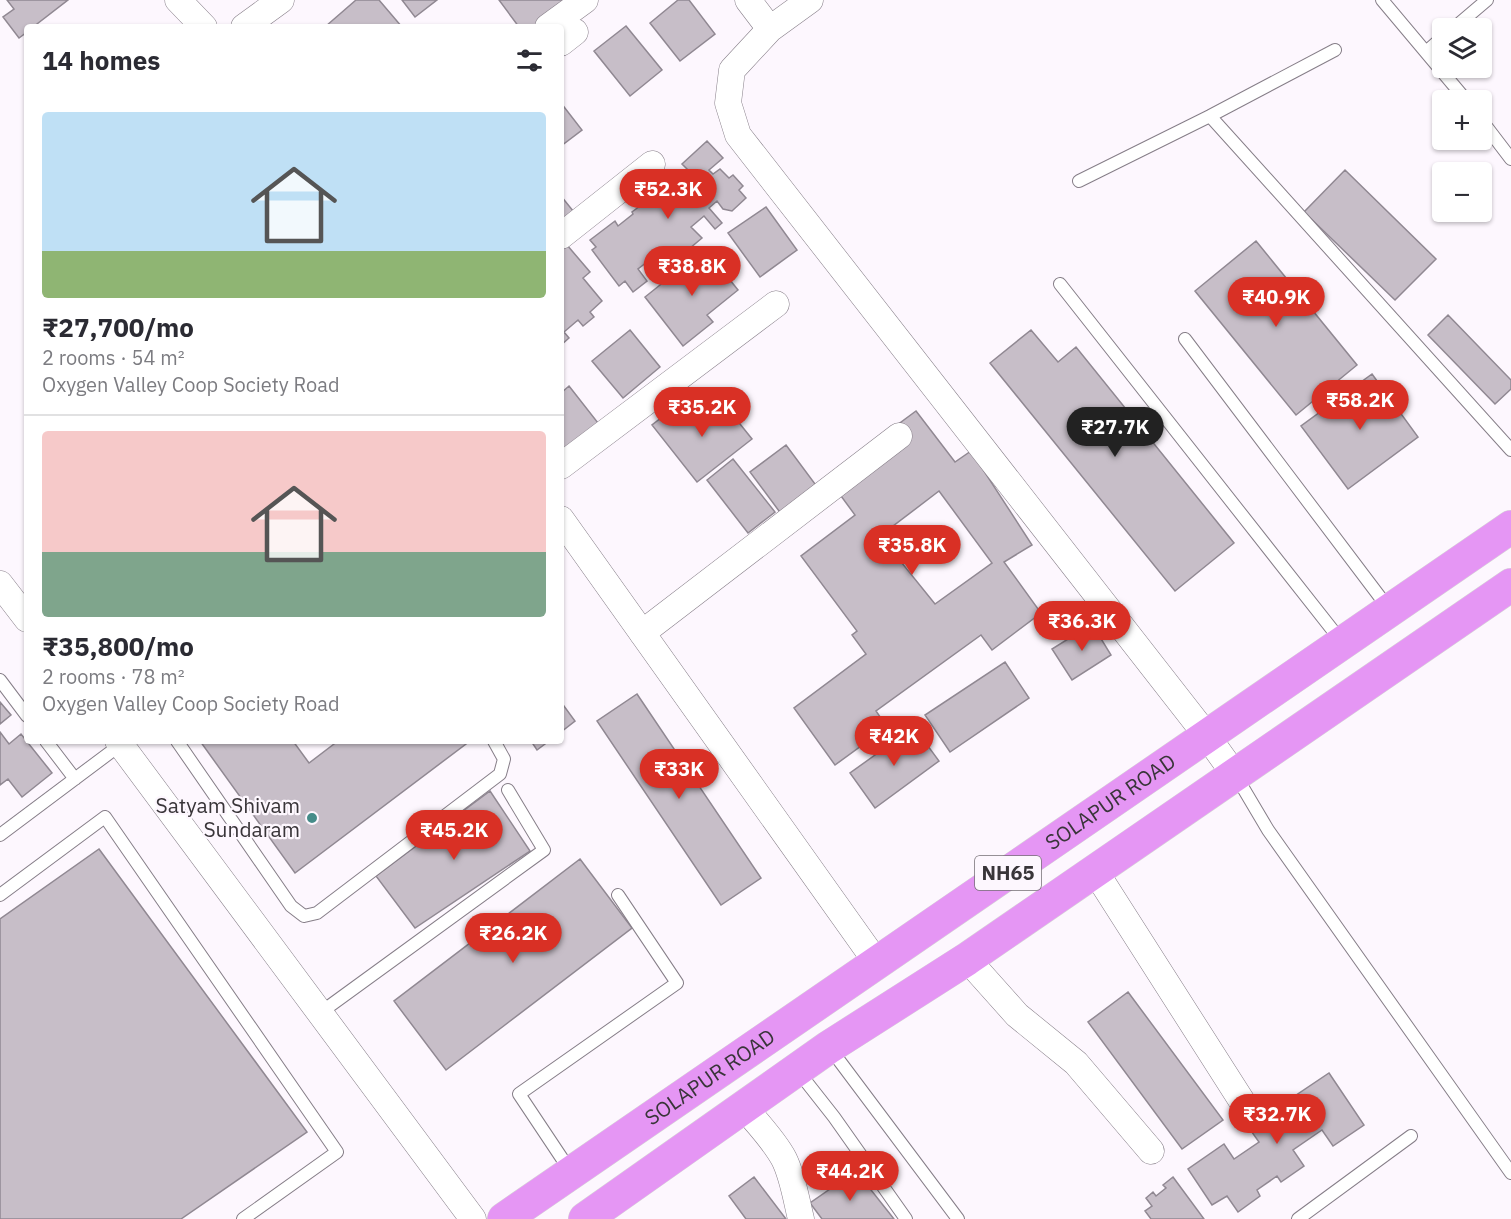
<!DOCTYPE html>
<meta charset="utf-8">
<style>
:root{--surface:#fff;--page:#f7f7f7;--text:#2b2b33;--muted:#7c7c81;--line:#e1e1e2;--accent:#d93025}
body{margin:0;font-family:"IBM Plex Sans",sans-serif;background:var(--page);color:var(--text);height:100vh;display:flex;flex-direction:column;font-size:22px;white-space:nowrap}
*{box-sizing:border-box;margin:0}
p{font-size:20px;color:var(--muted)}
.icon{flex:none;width:33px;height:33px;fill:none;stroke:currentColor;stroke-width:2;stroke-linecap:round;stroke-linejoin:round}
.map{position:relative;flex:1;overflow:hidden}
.panel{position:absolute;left:24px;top:24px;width:540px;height:720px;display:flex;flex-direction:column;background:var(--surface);border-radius:6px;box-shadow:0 2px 4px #0004}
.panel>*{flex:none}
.controls{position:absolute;left:1432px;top:18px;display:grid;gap:12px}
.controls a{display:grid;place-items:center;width:60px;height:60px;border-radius:6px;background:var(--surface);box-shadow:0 2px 4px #0004;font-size:30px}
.price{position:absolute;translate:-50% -51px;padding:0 14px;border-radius:21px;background:var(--accent);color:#fff;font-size:20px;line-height:39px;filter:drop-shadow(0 2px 3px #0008)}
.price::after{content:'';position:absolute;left:50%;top:36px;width:18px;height:14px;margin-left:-9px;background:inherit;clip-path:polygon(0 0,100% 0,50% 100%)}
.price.current{background:#222;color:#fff}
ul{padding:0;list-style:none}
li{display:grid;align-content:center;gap:12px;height:318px;padding:0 18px}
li+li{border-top:2px solid var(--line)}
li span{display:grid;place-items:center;height:186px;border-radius:6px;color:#555}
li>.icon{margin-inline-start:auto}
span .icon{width:108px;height:108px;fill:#fffc;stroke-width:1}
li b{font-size:26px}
h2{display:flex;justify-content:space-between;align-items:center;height:72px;padding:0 18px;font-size:26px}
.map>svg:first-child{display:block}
.building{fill:#c7bec8;stroke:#908892;stroke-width:1.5;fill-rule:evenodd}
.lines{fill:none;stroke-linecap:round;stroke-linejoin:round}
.lane-casing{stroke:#867e88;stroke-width:14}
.street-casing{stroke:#867e88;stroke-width:27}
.highway-casing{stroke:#d7d7d7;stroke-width:34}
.lane{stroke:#fff;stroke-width:12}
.street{stroke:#fff;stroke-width:26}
.highway{stroke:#e596f4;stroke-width:33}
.poi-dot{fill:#458c89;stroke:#fdf7fe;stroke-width:2}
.labels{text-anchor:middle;stroke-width:4.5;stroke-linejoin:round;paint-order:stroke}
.shield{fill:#fdf7fe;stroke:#746f74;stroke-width:1.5}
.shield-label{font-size:20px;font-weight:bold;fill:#393539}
.street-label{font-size:21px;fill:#393539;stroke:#fdf7fe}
.poi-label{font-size:21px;fill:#393539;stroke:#fdf7fe;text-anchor:end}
</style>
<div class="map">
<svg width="1511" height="1219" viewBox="0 0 1511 1219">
<rect width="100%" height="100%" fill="#fdf7fe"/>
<path class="building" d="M7,0H68L33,27H27V32L19,38L3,17L14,9Z
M356,0H379L402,27H328L326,26Z
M402,0H437L415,17Z
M499,0H570L535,27H519Z
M678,0H689L715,34L680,61L650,23Z
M626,26L662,70L630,96L594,51Z
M561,103L582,130L561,146Z
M707,141L723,158L709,170L713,174L720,169L729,178L733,175L743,186L739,190L746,198L732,211L723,209L717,201L709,208L722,223L715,229L704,216L691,227L702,238L664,270L655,265L651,259L638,269L647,281L633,292L625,281L619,286L592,250L596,247L590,240L615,221L618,226L633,214L632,212L640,206H649L655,201L650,195L660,187L664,191L672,184L674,186L683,178L680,175L687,169L682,164Z
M1345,170L1436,259L1395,300L1304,212Z
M561,196L578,217L561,230Z
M766,207L797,250L760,277L728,233Z
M1256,241L1357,365L1296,415L1195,291Z
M567,245L590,272L583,278L602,301L590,312L594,317L583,326L578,320L564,332L569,338L561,345V251Z
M705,249L738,290L707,315L713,322L683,346L645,297Z
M1448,315L1511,380V389L1495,404L1428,335Z
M630,330L660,367L623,398L592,361Z
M1031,330L1058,362L1076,347L1234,543L1175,591L990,363Z
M1372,374L1418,437L1348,489L1301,426Z
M569,386L602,428L561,460V393Z
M684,400L701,422L724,404L752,439L697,482L652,425Z
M916,411L955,462L971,451L1032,545L1004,562L1041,613L992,650L981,635L876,711L887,727L835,765L794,708L866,654L852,635L857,631L801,556L855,515L827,477ZM939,491L992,563L935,604L880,536Z
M786,445L821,492L785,519L750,472Z
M733,459L775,512L748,533L707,480Z
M1092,624L1111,655L1072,680L1052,649Z
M1005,662L1029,698L950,752L925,715Z
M637,694L761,878L721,905L597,721Z
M0,702L11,715L0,724Z
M561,702L575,721L561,732Z
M914,727L939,761L875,808L850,773Z
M0,732L9,744L21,734L52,773L22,797L8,779L0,785Z
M200,741H293L309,763L338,741H470L295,873Z
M531,741H549L537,750Z
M490,791L530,851L415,928L376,876Z
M99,849L307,1132L181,1219H0V919Z
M580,859L632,928L446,1070L394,1001Z
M1128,992L1223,1120L1182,1149L1088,1022Z
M1329,1073L1364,1125L1333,1146L1322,1130L1293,1150L1304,1166L1281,1182L1277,1176L1257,1190L1260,1196L1238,1212L1227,1196L1212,1205L1188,1169L1224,1144L1234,1159L1259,1142L1249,1128L1270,1113L1279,1125L1289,1118L1280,1106Z
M856,1171L894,1219H822L810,1203Z
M754,1177L786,1219H746L729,1196Z
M1173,1177L1204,1219H1151L1145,1211L1152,1206L1146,1198L1153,1192L1156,1196L1166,1188L1163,1185Z"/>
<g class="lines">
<g class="lane-casing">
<path id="lane" d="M1382,0L1466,100
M1454,28L1487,0
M1426,52L1443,37
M1210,116L1511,450
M1482,121L1511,159
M1079,181L1210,116L1335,50
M1060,284L1342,642
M1185,339L1389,609
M0,680L27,716
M46,741L75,779
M177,741L291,906L304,916L317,913L500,774L504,759L494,741
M1236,776L1268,830L1511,1173
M0,835L120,745
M0,895L105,817L337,1152L243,1219
M320,1013L544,850L508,790
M829,1047L958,1219
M797,1070L834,1117L906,1219
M571,1172L519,1094L677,983L618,895
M1298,1219L1411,1136"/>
</g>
<g class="street-casing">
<path id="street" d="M178,0L204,27
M748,0L770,29
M810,0L770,29L732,70L728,103L738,135L1207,736L1235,775
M244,27L281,0
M548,27L585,0
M561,43L575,32
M561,236L652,164
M561,466L776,304
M561,519L877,963
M0,584L27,619
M642,633L899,436
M118,741L473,1219
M1095,871L1252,1117
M967,959L1017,1015L1076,1063L1151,1151
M743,1106C757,1123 774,1140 784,1159C793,1177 796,1199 801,1219"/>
</g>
<g class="highway-casing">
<g id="highway">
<path id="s1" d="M504,1219L1511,527"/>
<path d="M585,1219L829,1047L967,959L1511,585"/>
</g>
</g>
<use href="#lane" class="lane"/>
<use href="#street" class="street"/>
<use href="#highway" class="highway"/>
</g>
<circle class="poi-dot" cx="312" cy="818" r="6"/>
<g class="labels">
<rect class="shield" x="975" y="856" width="66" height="34" rx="4.5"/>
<g class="shield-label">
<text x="1008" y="880">NH65</text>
</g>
<g class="street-label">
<text dy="7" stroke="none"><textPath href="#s1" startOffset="736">SOLAPUR ROAD</textPath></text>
<text dy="7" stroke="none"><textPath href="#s1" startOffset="250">SOLAPUR ROAD</textPath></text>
</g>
<g class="poi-label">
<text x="300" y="813">Satyam Shivam<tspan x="300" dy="24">Sundaram</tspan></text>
</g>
</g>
</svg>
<div class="controls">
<a><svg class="icon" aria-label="layers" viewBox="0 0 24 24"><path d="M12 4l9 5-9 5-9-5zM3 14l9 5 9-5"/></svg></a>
<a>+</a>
<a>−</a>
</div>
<b class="price" style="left:668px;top:220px">₹52.3K</b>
<b class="price" style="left:692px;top:297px">₹38.8K</b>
<b class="price" style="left:1276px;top:328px">₹40.9K</b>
<b class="price" style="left:1360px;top:431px">₹58.2K</b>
<b class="price" style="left:702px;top:438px">₹35.2K</b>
<b class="price current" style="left:1115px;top:458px">₹27.7K</b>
<b class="price" style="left:912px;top:576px">₹35.8K</b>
<b class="price" style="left:1082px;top:652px">₹36.3K</b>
<b class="price" style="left:894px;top:767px">₹42K</b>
<b class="price" style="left:679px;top:800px">₹33K</b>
<b class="price" style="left:454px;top:861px">₹45.2K</b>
<b class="price" style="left:513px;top:964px">₹26.2K</b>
<b class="price" style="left:1277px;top:1145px">₹32.7K</b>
<b class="price" style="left:850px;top:1202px">₹44.2K</b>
<section class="panel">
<h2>14 homes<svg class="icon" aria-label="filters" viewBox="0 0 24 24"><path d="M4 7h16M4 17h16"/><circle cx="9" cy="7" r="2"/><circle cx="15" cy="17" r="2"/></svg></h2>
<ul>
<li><span style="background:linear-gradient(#bfe0f5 75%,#8fb573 0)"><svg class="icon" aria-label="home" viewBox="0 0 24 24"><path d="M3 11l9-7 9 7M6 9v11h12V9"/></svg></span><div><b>₹27,700/mo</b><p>2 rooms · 54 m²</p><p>Oxygen Valley Coop Society Road</p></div></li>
<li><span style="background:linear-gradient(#f6c9c9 65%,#7fa58c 0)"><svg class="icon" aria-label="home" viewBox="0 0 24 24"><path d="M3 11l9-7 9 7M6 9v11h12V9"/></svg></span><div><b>₹35,800/mo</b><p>2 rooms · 78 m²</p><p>Oxygen Valley Coop Society Road</p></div></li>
</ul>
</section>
</div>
